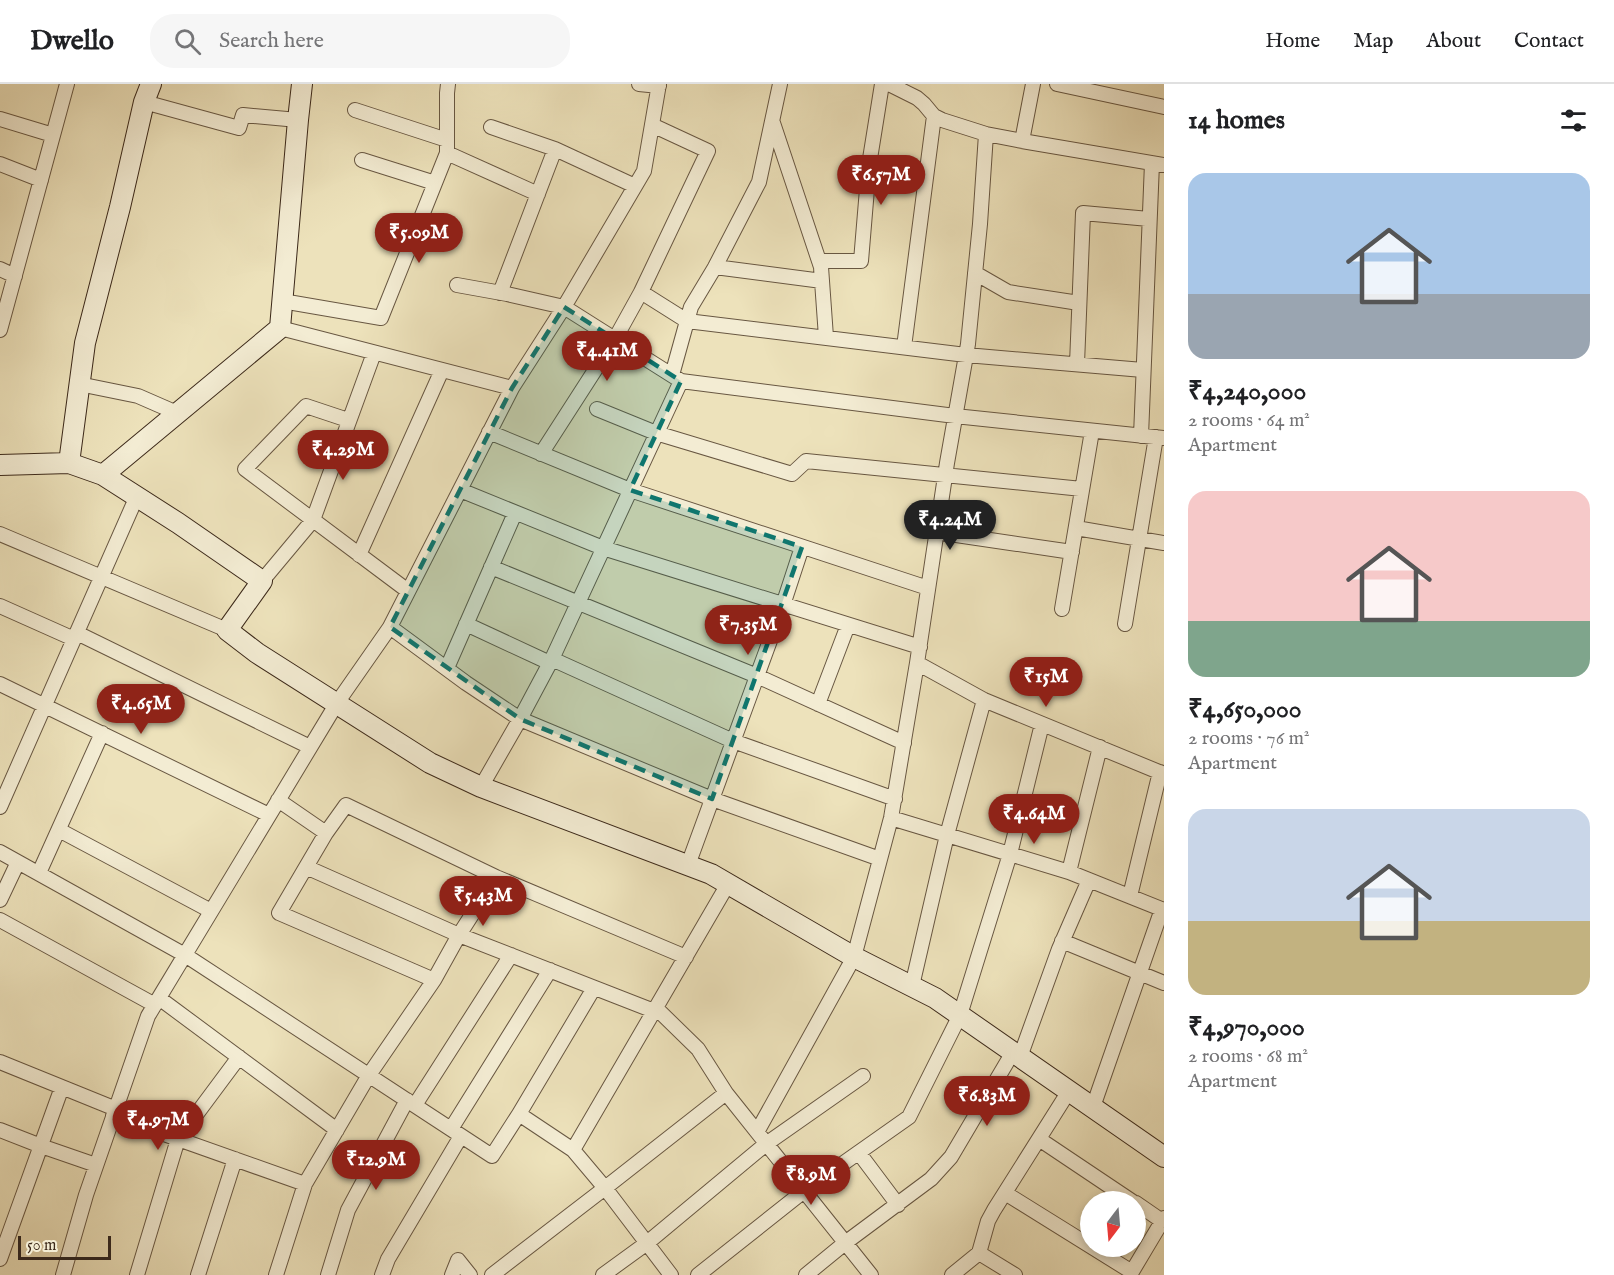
<!DOCTYPE html>
<meta charset="utf-8">
<style>
:root{--surface:#fff;--page:#f6f6f6;--text:#202124;--muted:#757577;--line:#e0e0e0;--accent:#8f2418}
body{margin:0;font-family:"IM FELL English",serif;background:var(--page);color:var(--text);height:100vh;display:flex;flex-direction:column;font-size:22px;white-space:nowrap}
*{box-sizing:border-box;margin:0}
p{font-size:20px;color:var(--muted)}
.icon{flex:none;width:33px;height:33px;fill:none;stroke:currentColor;stroke-width:2;stroke-linecap:round;stroke-linejoin:round}
.map{position:relative;flex:1;overflow:hidden}
.sheet{display:flex;flex-direction:column;background:var(--surface);width:450px}
.sheet>*{flex:none}
.needle{width:39px;rotate:196deg}
.tools{position:absolute;left:1080px;top:1107px;display:grid;gap:12px}
.tools a{display:grid;place-items:center;width:66px;height:66px;border-radius:50%;background:var(--surface);box-shadow:0 3px 9px #0003;font-size:30px}
.scale{position:absolute;left:18px;bottom:15px;width:93px;box-sizing:border-box;padding-left:6px;border:3px solid #3c291a;border-top:0;font-size:16px;line-height:21px;white-space:nowrap;color:#3c291a;-webkit-text-stroke:4px #f3ecd3;paint-order:stroke}
.price{position:absolute;translate:-50% -51px;padding:0 14px;border-radius:21px;background:var(--accent);color:#fff;font-size:20px;line-height:39px;filter:drop-shadow(0 2px 3px #0008)}
.price::after{content:'';position:absolute;left:50%;top:36px;width:18px;height:14px;margin-left:-9px;background:inherit;clip-path:polygon(0 0,100% 0,50% 100%)}
.price.on{background:#222;color:#fff}
ul{padding:0;list-style:none}
li{display:grid;align-content:center;gap:12px;height:318px;padding:0 24px}
li span{display:grid;place-items:center;height:186px;border-radius:18px;color:#555}
li>.icon{margin-inline-start:auto}
span .icon{width:108px;height:108px;fill:#fffc;stroke-width:1}
li b{font-size:26px}
h2{display:flex;justify-content:space-between;align-items:center;height:72px;padding:0 24px;font-size:26px}
header{display:flex;align-items:center;gap:36px;box-sizing:border-box;height:84px;padding:0 30px;background:var(--surface);border-bottom:2px solid var(--line)}
header strong{font-size:28px}
nav{display:flex;gap:33px;margin-inline-start:auto;font-size:21px}
.search{width:420px;height:54px;background:var(--page);display:flex;align-items:center;gap:15px;box-sizing:border-box;padding:0 21px;border-radius:24px;color:var(--muted);font-size:22px}
main{display:flex;flex:1;min-height:0}
.map>svg:first-child{display:block}
.lines{fill:none;stroke-linecap:round;stroke-linejoin:round}
.street-casing{stroke:#685742;stroke-width:16}
.secondary-casing{stroke:#3c291a;stroke-width:22}
.street{stroke:#f3ecd3;stroke-width:14}
.secondary{stroke:#f3ecd3;stroke-width:20}
.marked{fill:#0f766e;fill-opacity:0.2;stroke:#0f766e;stroke-width:4.5;stroke-dasharray:12 8;stroke-linejoin:round}
</style>
<header>
<strong>Dwello</strong>
<div class="search"><svg class="icon" aria-label="search" viewBox="0 0 24 24"><circle cx="10" cy="10" r="6"/><path d="M15 15l6 6"/></svg>Search here</div>
<nav><a>Home</a><a>Map</a><a>About</a><a>Contact</a></nav>
</header>
<main>
<div class="map">
<svg width="1164" height="1191" viewBox="0 0 1164 1191">
<rect width="100%" height="100%" fill="#ede2bb"/>
<filter id="stains"><feTurbulence type="fractalNoise" baseFrequency=".00333" numOctaves="4"/><feColorMatrix values="0 0 0 0 .2 0 0 0 0 .09 0 0 0 0 .02 0 0 0 .5 -.17"/></filter>
<radialGradient id="worn" r=".72"><stop offset=".6" stop-color="#630" stop-opacity="0"/><stop offset="1" stop-color="#630" stop-opacity=".3"/></radialGradient>
<g class="lines">
<g class="street-casing">
<path id="street" d="M639,0L659,2
M659,0L644,87L564,223L512,304L390,543L466,599L520,635L712,715L880,775
M889,0L917,14L924,20L934,32L942,36L986,50L1022,57
M1033,0L1022,57L1164,81
M1057,0L1164,23
M144,18L239,44L243,31L298,36
M355,26L447,56
M0,35L53,51
M773,39L821,183L826,253
M652,41L708,67L641,208L687,237L691,223L715,183L759,98L780,0
M491,43L555,65L635,102
M447,69L538,110
M362,76L435,99
M0,80L41,96
M819,177H861L869,81L882,0
M715,183L822,197
M0,185L15,192
M975,189L1008,208L1079,219
M457,201L507,210L564,223L681,297L955,332L1164,354
M500,209L555,65
M282,217L381,234L447,69V9L448,0
M280,244L512,304
M0,246L67,0
M904,263L934,32
M1077,280L1083,129L1149,135
M672,291L687,237L966,271L1143,286
M79,300L138,312L177,329
M597,325L656,349L792,390L806,377L1082,405
M348,336L306,322L245,385L408,507
M489,348L630,406L928,504
M1141,352L1152,79
M541,370L615,255L641,208
M460,406L603,464L920,563
M1076,444L1164,459
M936,448L1072,468
M0,450L227,546
M359,471L442,286
M491,483L757,592L904,659
M262,497L313,436L374,269
M0,522L74,555
M1062,525L1092,347
M466,540L550,579
M1125,540L1156,353
M77,549L310,663
M552,575L733,657L895,715
M917,579L984,616L1164,690
M447,584L515,429
M0,600L269,731
M818,620L848,541
M481,703L520,635L552,575L681,297
M278,716L326,749L346,721L496,793
M0,723L137,412
M891,734L1069,788L1164,826
M59,746L211,827
M326,749L306,783L459,851L654,927
M0,768L185,871L492,1072L519,1030L573,1066
M688,781L783,521L802,463
M306,783L279,829L434,896
M1069,788L1100,663
M39,789L102,649
M728,800L573,1066L605,1104L726,1009L871,1191
M1130,812L1160,688
M0,816L18,778
M0,836L155,921
M1062,857L1164,899
M912,902L947,751L984,616
M159,914L337,1046
M656,924L698,965L726,1009
M1020,973L1059,865L1089,796
M0,978L116,1025
M415,1021L511,871
M1093,1023L1162,825
M519,1030L594,904
M113,1032L305,1100
M451,1045L550,886
M0,1046L41,1062L96,1081
M757,1048L854,873L891,734L917,579L947,379L968,260L980,140L986,50
M1039,1055L1133,1118
M859,1069L898,1121
M1005,1109L1132,1188
M1136,1119L1162,1137
M979,1169L988,1137L994,1126L1069,1007
M0,1175L62,1003
M63,1191L86,1111L148,932L337,619L390,543
M137,1191L178,1055L239,973
M198,1191L235,1075
M276,1191L305,1100L369,991L434,896L459,851L496,793L686,873
M328,1191L348,1126L407,1016
M382,1191L388,1175L461,1052
M452,1191L458,1176L470,1191
M492,1191L605,1104L671,1191
M603,1191L647,1159L766,1060L863,992
M698,1191L804,1107L909,1033L960,931L1010,770L1042,640
M806,1191L845,1159L931,1095L951,1073L1013,968
M952,1191L979,1169L1015,1191
M1130,1191L1164,1134"/>
</g>
<g class="secondary-casing">
<path id="secondary" d="M69,379L85,259L120,123L144,18L151,0
M0,381L69,379L103,391L178,439L262,497L227,546L257,569L430,679L481,703L711,790L854,873L935,914L1164,1073
M103,391L280,244L298,36L302,0"/>
</g>
<use href="#street" class="street"/>
<use href="#secondary" class="secondary"/>
</g>
<path class="marked" d="M564,223L681,297L630,406L802,463L712,715L520,635L390,543L512,304Z"/>
<rect width="100%" height="100%" filter="url(#stains)"/>
<rect width="100%" height="100%" fill="url(#worn)"/>
</svg>
<div class="tools">
<a><svg class="needle" viewBox="-14 -14 28 28"><path d="M0-13l5 13h-10z" fill="#e53935"/><path d="M0 13l5-13h-10z" fill="#757577"/></svg></a>
</div>
<div class="scale">50 m</div>
<b class="price" style="left:881px;top:122px">₹6.57M</b>
<b class="price" style="left:419px;top:180px">₹5.09M</b>
<b class="price" style="left:607px;top:298px">₹4.41M</b>
<b class="price" style="left:343px;top:397px">₹4.29M</b>
<b class="price on" style="left:950px;top:467px">₹4.24M</b>
<b class="price" style="left:748px;top:572px">₹7.35M</b>
<b class="price" style="left:1046px;top:624px">₹15M</b>
<b class="price" style="left:141px;top:651px">₹4.65M</b>
<b class="price" style="left:1034px;top:761px">₹4.64M</b>
<b class="price" style="left:483px;top:843px">₹5.43M</b>
<b class="price" style="left:987px;top:1043px">₹6.83M</b>
<b class="price" style="left:158px;top:1067px">₹4.97M</b>
<b class="price" style="left:376px;top:1107px">₹12.9M</b>
<b class="price" style="left:811px;top:1122px">₹8.9M</b>
</div>
<section class="sheet">
<h2>14 homes<svg class="icon" aria-label="filters" viewBox="0 0 24 24"><path d="M4 7h16M4 17h16"/><circle cx="9" cy="7" r="2"/><circle cx="15" cy="17" r="2"/></svg></h2>
<ul>
<li><span style="background:linear-gradient(#a9c7e8 65%,#9aa5b1 0)"><svg class="icon" aria-label="home" viewBox="0 0 24 24"><path d="M3 11l9-7 9 7M6 9v11h12V9"/></svg></span><div><b>₹4,240,000</b><p>2 rooms · 64 m²</p><p>Apartment</p></div></li>
<li><span style="background:linear-gradient(#f6c9c9 70%,#7fa58c 0)"><svg class="icon" aria-label="home" viewBox="0 0 24 24"><path d="M3 11l9-7 9 7M6 9v11h12V9"/></svg></span><div><b>₹4,650,000</b><p>2 rooms · 76 m²</p><p>Apartment</p></div></li>
<li><span style="background:linear-gradient(#c9d6e8 60%,#c2b280 0)"><svg class="icon" aria-label="home" viewBox="0 0 24 24"><path d="M3 11l9-7 9 7M6 9v11h12V9"/></svg></span><div><b>₹4,970,000</b><p>2 rooms · 68 m²</p><p>Apartment</p></div></li>
</ul>
</section>
</main>
